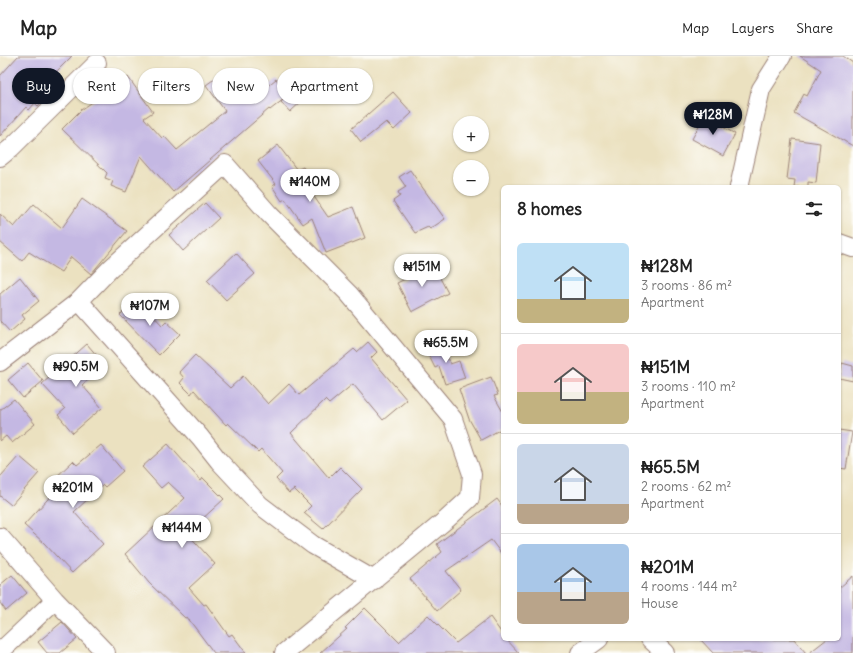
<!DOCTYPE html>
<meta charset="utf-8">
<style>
:root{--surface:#fff;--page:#f2f2f2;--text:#222;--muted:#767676;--line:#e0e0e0;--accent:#111827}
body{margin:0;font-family:Delius,sans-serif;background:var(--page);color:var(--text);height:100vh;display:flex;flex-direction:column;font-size:15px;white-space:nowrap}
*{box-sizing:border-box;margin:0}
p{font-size:13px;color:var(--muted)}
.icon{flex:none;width:22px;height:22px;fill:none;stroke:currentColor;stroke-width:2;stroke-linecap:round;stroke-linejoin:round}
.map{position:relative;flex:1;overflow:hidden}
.panel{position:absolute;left:501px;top:129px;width:340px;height:456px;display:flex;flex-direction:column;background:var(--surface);border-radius:6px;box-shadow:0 1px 3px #0004}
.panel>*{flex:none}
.banner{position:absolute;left:12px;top:12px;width:380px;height:36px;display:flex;gap:8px}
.fabs{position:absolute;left:453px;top:60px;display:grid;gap:8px}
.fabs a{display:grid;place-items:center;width:36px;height:36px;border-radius:50%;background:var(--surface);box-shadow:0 1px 3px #0004;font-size:20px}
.price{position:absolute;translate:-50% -34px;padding:0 9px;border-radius:14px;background:#fff;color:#222;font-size:13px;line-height:26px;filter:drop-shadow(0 1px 2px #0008)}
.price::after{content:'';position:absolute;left:50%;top:24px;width:12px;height:9px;margin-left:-6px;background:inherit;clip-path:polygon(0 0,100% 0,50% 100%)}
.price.active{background:var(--accent);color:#fff}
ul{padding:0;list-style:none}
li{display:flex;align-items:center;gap:12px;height:100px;padding:0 16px}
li+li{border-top:1px solid var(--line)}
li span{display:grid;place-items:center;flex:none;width:112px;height:80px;border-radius:6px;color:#555}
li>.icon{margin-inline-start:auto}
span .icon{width:48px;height:48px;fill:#fffc;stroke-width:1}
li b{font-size:17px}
h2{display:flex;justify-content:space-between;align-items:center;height:48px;padding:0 16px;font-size:17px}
.chip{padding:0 14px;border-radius:18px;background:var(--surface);box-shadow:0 1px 3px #0004;font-size:14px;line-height:36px}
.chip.active{background:var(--accent);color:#fff}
header{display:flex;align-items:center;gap:24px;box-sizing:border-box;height:56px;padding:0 20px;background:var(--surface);border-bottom:1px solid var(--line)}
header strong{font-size:19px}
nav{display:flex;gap:22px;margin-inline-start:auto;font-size:14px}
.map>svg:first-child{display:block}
.building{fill:#c4b8e3}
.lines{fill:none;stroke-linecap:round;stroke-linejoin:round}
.minor-casing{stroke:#9a8076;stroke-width:20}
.minor{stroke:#fff;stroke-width:18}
</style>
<header>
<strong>Map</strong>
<nav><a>Map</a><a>Layers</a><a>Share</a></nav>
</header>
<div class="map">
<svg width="853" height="597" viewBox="0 0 853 597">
<rect width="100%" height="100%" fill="#fdfcf7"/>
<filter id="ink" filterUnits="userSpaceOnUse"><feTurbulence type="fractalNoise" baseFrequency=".025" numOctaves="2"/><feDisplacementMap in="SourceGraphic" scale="8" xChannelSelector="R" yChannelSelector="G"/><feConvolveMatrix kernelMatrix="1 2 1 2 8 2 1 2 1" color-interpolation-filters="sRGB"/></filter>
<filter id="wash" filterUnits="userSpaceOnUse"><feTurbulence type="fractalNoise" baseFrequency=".012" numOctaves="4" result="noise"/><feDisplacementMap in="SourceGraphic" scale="16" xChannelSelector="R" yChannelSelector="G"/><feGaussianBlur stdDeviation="0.9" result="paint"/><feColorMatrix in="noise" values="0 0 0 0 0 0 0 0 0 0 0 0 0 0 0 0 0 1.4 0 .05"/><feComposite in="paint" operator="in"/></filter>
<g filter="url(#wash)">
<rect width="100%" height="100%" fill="#ebe1c0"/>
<g id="blocks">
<path class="building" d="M18,0H72L43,29L48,34L45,36L48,39L38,50L35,47L29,54L26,51L0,80V20Z
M800,0H843L853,7V90L794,57L804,38L807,40L821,14Z
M224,16L250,44L276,23L289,39L270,54L269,53L173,136L141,100L126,136L111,130L113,125L105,122L107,117L62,73L81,54L128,21L153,56L144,62L162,82L164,80L177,94L225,55L206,29Z
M294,34L303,44L290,56L281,46Z
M393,36L412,57L394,74L386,66L361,86L351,73Z
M704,60L735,78L723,100L692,83Z
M792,83L820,87L816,127L808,126V131H794L795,124L787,123Z
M278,89L297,114L303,111L313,125L306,129L328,161L353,151L365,182L326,197L312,162L303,168L285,143L282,145L272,130L276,128L258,105Z
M410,114L445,163L430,173L428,171L415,177L393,145L400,140L398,136L406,131L399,121Z
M82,143L127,175L91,218L71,201L61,216L29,196L22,205L0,186V158L14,171L34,148L62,172Z
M205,147L219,162L183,195L169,179Z
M236,197L255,218L226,244L207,224Z
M433,209L448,237L412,256L397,227Z
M20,221L39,245L22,259L25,263L10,276L0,265V238Z
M137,242L162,269L166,265L180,278L159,299L120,259Z
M438,283L450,308L459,305L465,322L445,328L439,310L435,312L428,298L434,296L431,286Z
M368,286L377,296L371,302L407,344L383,364L353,328L329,348L325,344L291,377L329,422L340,411L362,433L323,473L304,457L311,450L294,433L289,437L276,423L282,417L261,393L258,396L228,367L226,369L194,334L191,338L180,327L184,322L179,316L195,299L230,332L243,320L268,348L289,328L299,339L354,293L357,296Z
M87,288L105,309L82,329L102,352L73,377L58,359L65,353L42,328Z
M28,307L43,325L23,342L8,324Z
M842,307L853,310V325L839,322Z
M491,321L498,339L494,340L503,356V372L481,384L469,363L459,333Z
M14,343L35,368L12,387L6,380L0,385V354Z
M839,374L852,376L846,413L839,412Z
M168,388L201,425L203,422L224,443L187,477L215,508L189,532L204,549L206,548L229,580L232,578L246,597H214L187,561L185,562L149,527L125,498L185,442L168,426L161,432L142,411Z
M101,389L123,415L105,431L103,429L74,456L103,488L72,517L44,487L24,469L59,431L53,424L73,405L77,409Z
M19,400L39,417L11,449L0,440V421Z
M497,443L503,451V500L491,484L446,515L461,534L437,555L410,523L442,496L437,488Z
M12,519L27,537L6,555L0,547V529Z
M853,520V597H809L827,583H839V532Z
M365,552L399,586L428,559L456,587L490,561L503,579V583H506L519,597H320L347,573L345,572Z
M62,566L77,583L60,597H47L38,586Z
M700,583H794L806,597H713Z"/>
</g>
</g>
<g filter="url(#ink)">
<use href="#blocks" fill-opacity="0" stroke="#9a8076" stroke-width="1"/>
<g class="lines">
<g class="minor-casing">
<path id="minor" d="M0,101L11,92L97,7
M739,131L761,33L782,0
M839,187L853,192
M79,245L200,381L219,405L260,449L313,489L374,524
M0,306L79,245L110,213L225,108L269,158L349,238L453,363L472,418L470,442L447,463L284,597
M0,481L55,544L106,597
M650,583L665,597
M0,596L55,544
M580,597L599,583"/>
</g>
<use href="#minor" class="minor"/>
</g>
</g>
</svg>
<div class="fabs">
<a>+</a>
<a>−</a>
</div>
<b class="price active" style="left:713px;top:80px">₦128M</b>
<b class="price" style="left:310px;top:147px">₦140M</b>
<b class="price" style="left:422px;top:232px">₦151M</b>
<b class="price" style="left:150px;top:271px">₦107M</b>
<b class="price" style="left:446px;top:308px">₦65.5M</b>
<b class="price" style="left:76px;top:332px">₦90.5M</b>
<b class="price" style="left:73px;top:453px">₦201M</b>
<b class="price" style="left:182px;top:493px">₦144M</b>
<div class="banner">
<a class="chip active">Buy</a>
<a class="chip">Rent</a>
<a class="chip">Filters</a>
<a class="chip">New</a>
<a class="chip">Apartment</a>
</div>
<section class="panel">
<h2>8 homes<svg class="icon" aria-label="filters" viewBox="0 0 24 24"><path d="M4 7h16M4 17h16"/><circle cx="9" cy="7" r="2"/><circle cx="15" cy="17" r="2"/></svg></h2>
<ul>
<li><span style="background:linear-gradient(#bfe0f5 70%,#c2b280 0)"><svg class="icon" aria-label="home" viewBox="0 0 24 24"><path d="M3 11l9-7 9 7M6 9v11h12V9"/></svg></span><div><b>₦128M</b><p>3 rooms · 86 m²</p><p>Apartment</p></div></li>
<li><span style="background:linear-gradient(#f6c9c9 60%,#c2b280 0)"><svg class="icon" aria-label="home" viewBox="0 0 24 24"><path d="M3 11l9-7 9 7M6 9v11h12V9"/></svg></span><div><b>₦151M</b><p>3 rooms · 110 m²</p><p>Apartment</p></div></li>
<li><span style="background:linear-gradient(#c9d6e8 75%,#b9a48a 0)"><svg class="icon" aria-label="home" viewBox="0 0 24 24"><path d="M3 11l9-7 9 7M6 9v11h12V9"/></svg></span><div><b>₦65.5M</b><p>2 rooms · 62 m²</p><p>Apartment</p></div></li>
<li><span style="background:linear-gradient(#a9c7e8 60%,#b9a48a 0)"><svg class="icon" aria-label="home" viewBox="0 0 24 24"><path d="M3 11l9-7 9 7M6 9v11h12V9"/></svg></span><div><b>₦201M</b><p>4 rooms · 144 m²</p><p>House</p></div></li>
</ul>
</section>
</div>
